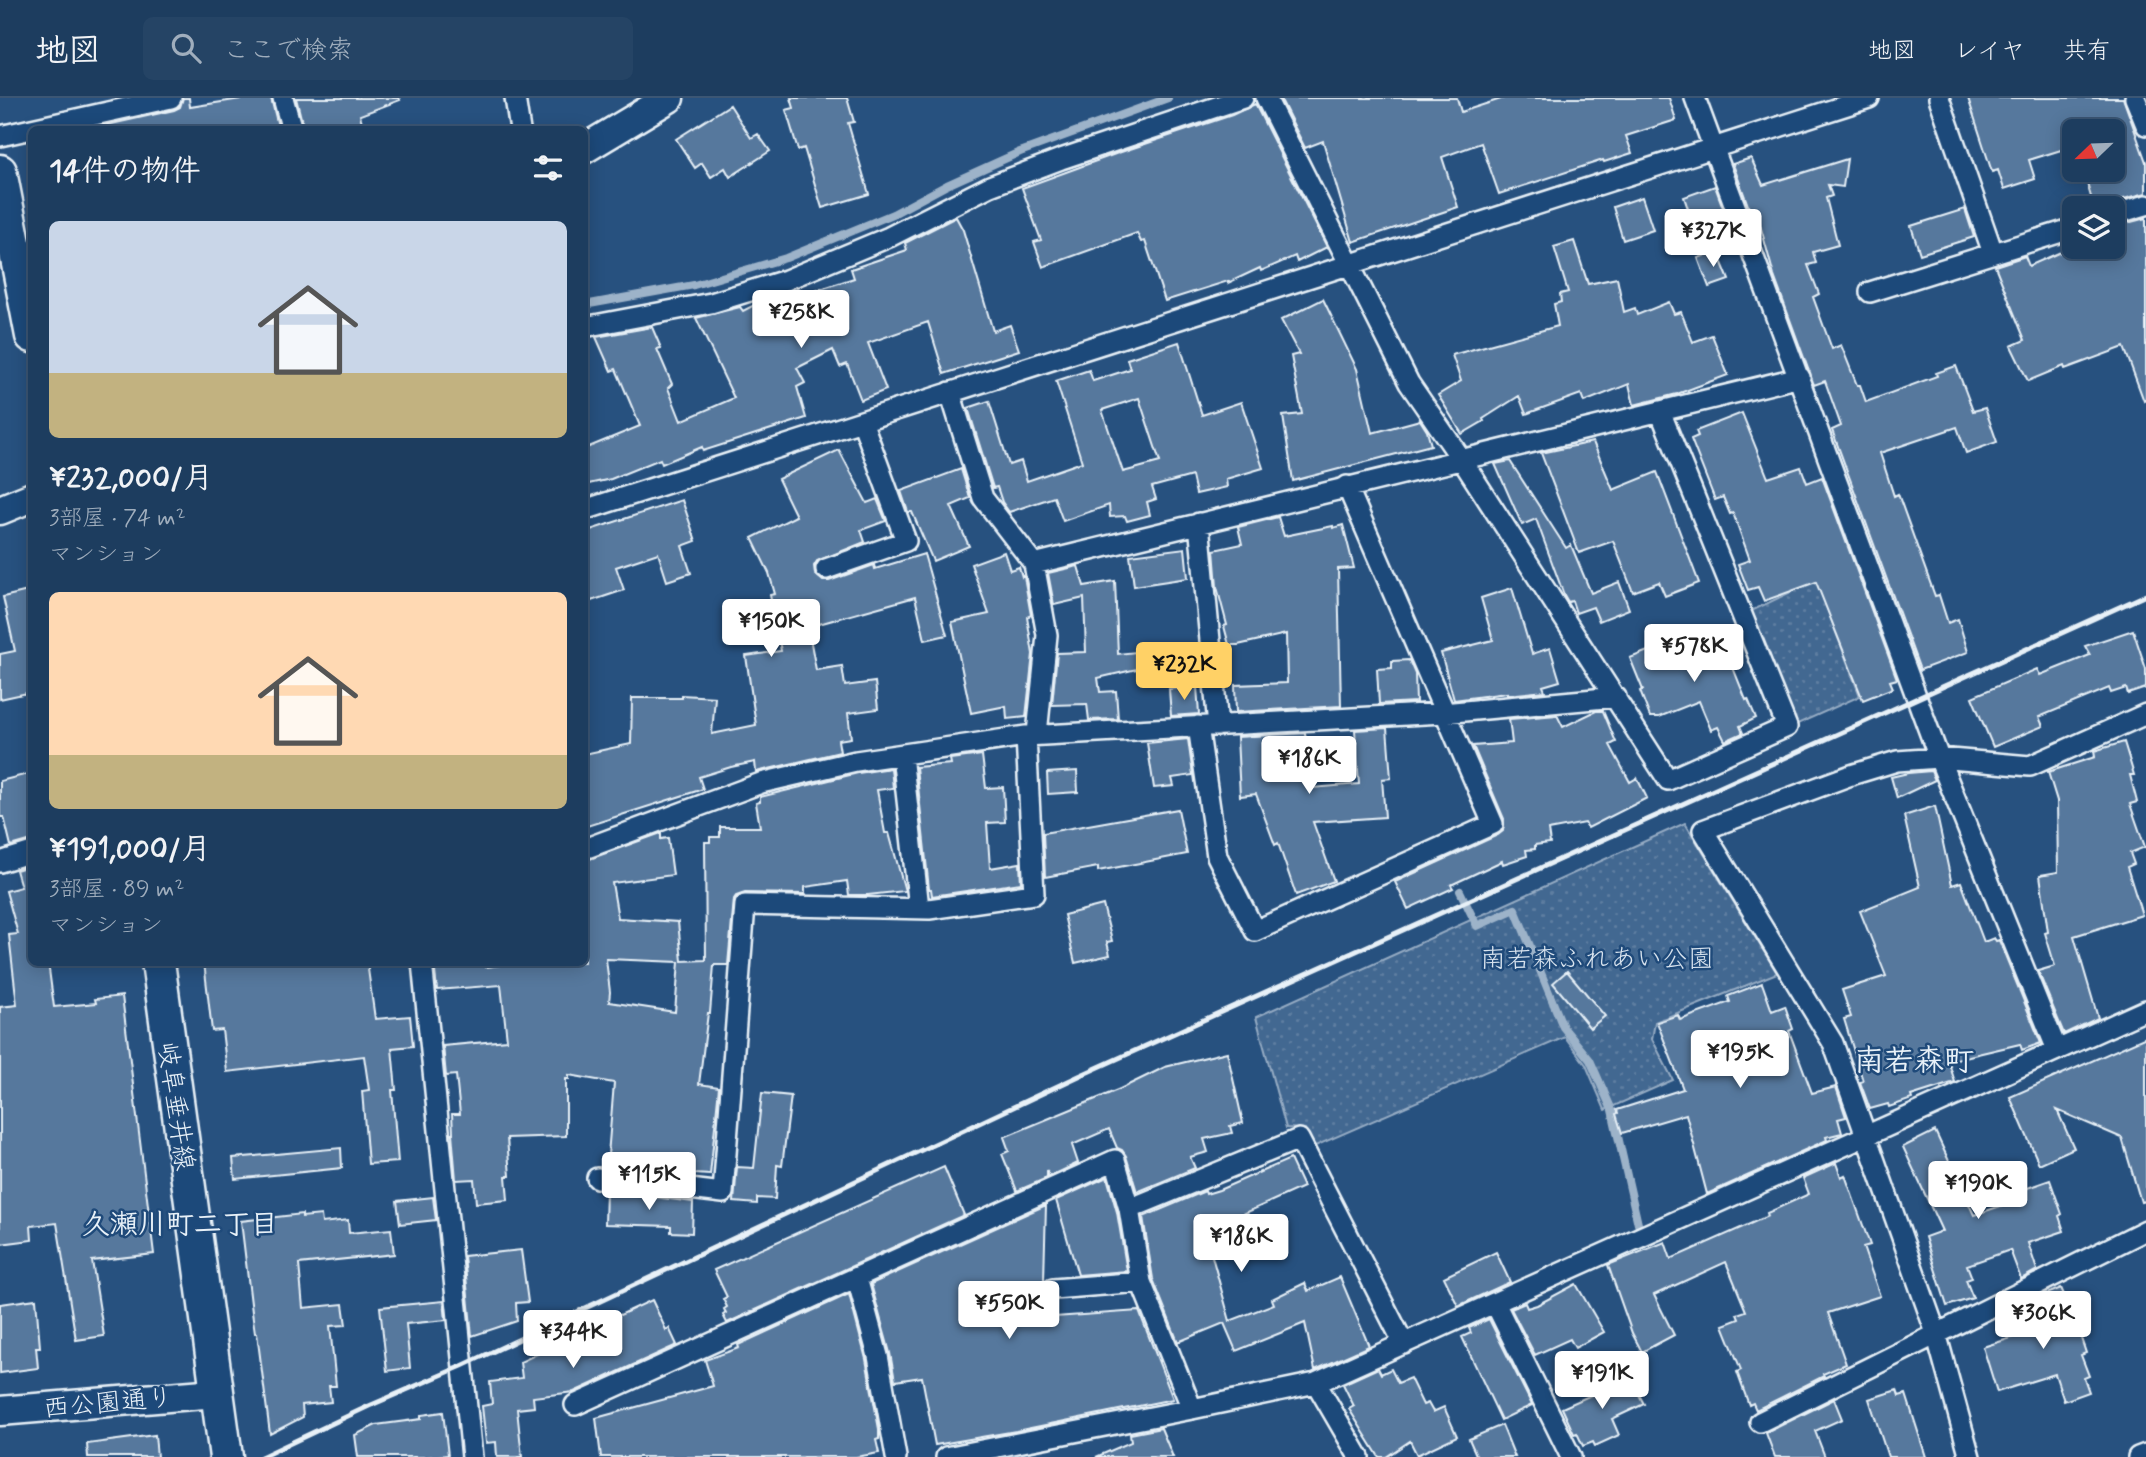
<!DOCTYPE html>
<html lang="ja">
<meta charset="utf-8">
<style>
:root{--surface:#1d3d5f;--page:#254465;--text:#f1f3f6;--muted:#a0aebd;--line:#3b5674;--accent:#ffd166}
body{margin:0;font-family:Mynerve,"Klee One",sans-serif;background:var(--page);color:var(--text);height:100vh;display:flex;flex-direction:column;font-size:26px;white-space:nowrap}
*{box-sizing:border-box;margin:0}
p{font-size:23px;color:var(--muted)}
.icon{flex:none;width:38px;height:38px;fill:none;stroke:currentColor;stroke-width:2;stroke-linecap:round;stroke-linejoin:round}
.map{position:relative;flex:1;overflow:hidden}
.drawer{position:absolute;left:28px;top:28px;width:560px;height:840px;display:flex;flex-direction:column;background:var(--surface);border-radius:10px;box-shadow:0 4px 18px #0003,0 0 0 2px var(--line)}
.drawer>*{flex:none}
.needle{width:46px;rotate:247deg}
.controls{position:absolute;left:2062px;top:21px;display:grid;gap:14px}
.controls a{display:grid;place-items:center;width:63px;height:63px;border-radius:10px;background:var(--surface);box-shadow:0 4px 18px #0003,0 0 0 2px var(--line);font-size:35px}
.price{position:absolute;translate:-50% -60px;padding:0 16px;border-radius:7px;background:#fff;color:#222;font-size:23px;line-height:46px;filter:drop-shadow(0 2px 4px #0008)}
.price::after{content:'';position:absolute;left:50%;top:42px;width:21px;height:16px;margin-left:-10px;background:inherit;clip-path:polygon(0 0,100% 0,50% 100%)}
.price.selected{background:var(--accent);color:#111}
ul{padding:0;list-style:none}
li{display:grid;align-content:center;gap:14px;height:371px;padding:0 21px}
li span{display:grid;place-items:center;height:217px;border-radius:10px;color:#555}
li>.icon{margin-inline-start:auto}
span .icon{width:126px;height:126px;fill:#fffc;stroke-width:1}
li b{font-size:30px}
h2{display:flex;justify-content:space-between;align-items:center;height:84px;padding:0 21px;font-size:30px}
header{display:flex;align-items:center;gap:42px;box-sizing:border-box;height:98px;padding:0 35px;background:var(--surface);border-bottom:2px solid var(--line)}
header strong{font-size:33px}
nav{display:flex;gap:38px;margin-inline-start:auto;font-size:24px}
.search{width:490px;height:63px;background:var(--page);display:flex;align-items:center;gap:18px;box-sizing:border-box;padding:0 24px;border-radius:10px;color:var(--muted);font-size:26px}
.map>svg:first-child{display:block}
.park{fill:url(#park-dots);stroke:#96acc4;stroke-width:2}
.lines{fill:none;stroke-linecap:round;stroke-linejoin:round}
.stream{stroke:#9db3c9;stroke-width:8}
.building{fill:#57789d;stroke:#e8f1f8;stroke-width:2;fill-rule:evenodd}
.street-casing{stroke:#e8f1f8;stroke-width:24}
.secondary-casing{stroke:#e8f1f8;stroke-width:33}
.primary-casing{stroke:#e8f1f8;stroke-width:37}
.street{stroke:#1f4a7a;stroke-width:19}
.secondary{stroke:#1f4a7a;stroke-width:28}
.primary{stroke:#1f4a7a;stroke-width:32}
.rail{stroke:#e8f1f8;stroke-width:5}
.labels{text-anchor:middle;stroke-width:5;stroke-linejoin:round;paint-order:stroke}
.park-label{font-size:26px;fill:#d8e3ee;stroke:#1f4a7a}
.street-label{font-size:26px;fill:#e8f1f8;stroke:#1f4a7a}
.neighbourhood-label{font-size:28px;font-weight:bold;fill:#e8f1f8;stroke:#1f4a7a}
.quarter-label{font-size:30px;font-weight:bold;fill:#e8f1f8;stroke:#1f4a7a}
</style>
<header>
<strong>地図</strong>
<div class="search"><svg class="icon" aria-label="search" viewBox="0 0 24 24"><circle cx="10" cy="10" r="6"/><path d="M15 15l6 6"/></svg>ここで検索</div>
<nav><a>地図</a><a>レイヤ</a><a>共有</a></nav>
</header>
<div class="map">
<svg width="2146" height="1359" viewBox="0 0 2146 1359">
<defs>
<pattern id="park-dots" width="8" height="8" patternUnits="userSpaceOnUse" patternTransform="scale(1.75)"><rect width="8" height="8" fill="#436891"/><path d="M2 2h.1M6 6h.1" fill="none" stroke="#5e7ea1" stroke-width="1.8" stroke-linecap="round"/></pattern>
</defs>
<rect width="100%" height="100%" fill="#27517f"/>
<filter id="ink" filterUnits="userSpaceOnUse"><feTurbulence type="fractalNoise" baseFrequency=".0143" numOctaves="2"/><feDisplacementMap in="SourceGraphic" scale="14" xChannelSelector="R" yChannelSelector="G"/><feConvolveMatrix kernelMatrix="1 2 1 2 8 2 1 2 1" color-interpolation-filters="sRGB"/></filter>
<g filter="url(#ink)">
<path class="park" d="M1816,482L1860,598L1793,628L1747,515Z
M1685,725L1777,875L1655,924L1652,941L1673,982L1605,1012L1586,967L1565,939L1313,1049L1305,1031L1286,1030L1256,919Z"/>
<g class="lines">
<path class="stream" d="M584,207L694,187L786,160L893,116L947,87L1020,54L1168,0
M1460,793L1477,828L1515,811L1563,929L1590,962L1612,1012L1638,1126"/>
</g>
<path class="building" d="M183,0H189L190,9L247,0H271L279,32H98V29L174,12L180,9Z
M296,0H399L400,2L360,17L364,32H304Z
M791,0H847L854,24L848,25L869,96L822,110L804,50L798,52L786,12L794,10Z
M1280,0H1457L1461,14L1504,0H1669L1676,22L1626,38L1632,55L1604,64L1603,62L1499,96L1481,45L1442,59L1458,109L1353,144L1323,43L1305,50Z
M1968,0H2123L2146,64V95L2094,109L2083,72H2112V33H2074V48L2029,62L2035,81L2004,91L1998,72L1992,74Z
M1255,6L1327,149L1297,164L1295,158L1261,173L1260,170L1228,185V183L1165,203L1145,143L1141,144L1137,135L1043,169L1034,144L1041,142L1022,90L1118,55L1232,17Z
M730,7L751,40L758,36L770,53L730,79L725,70L711,79L702,65L695,70L676,41Z
M1751,60L1763,87L1847,61L1843,89L1828,87L1832,98L1826,100L1838,147L1813,154L1816,165L1808,167L1819,196L1813,199L1832,251L1841,247L1857,287H1860L1866,304L1937,278L1936,275L1956,268L1973,313L1985,310L1997,344L1966,355L1957,329L1880,355L1894,398L1898,396L1935,498L1939,497L1948,525L1958,521L1968,554L1920,572L1832,332L1841,328L1825,283L1814,287L1774,178L1758,119L1753,121L1734,69L1733,66Z
M1715,88L1730,129L1698,140L1684,99Z
M1642,99L1653,132L1623,142L1613,109Z
M1965,111L1974,139L1920,156L1911,128Z
M956,119L963,132L993,233L1010,227L1019,252L944,276L928,224L868,245L886,292L861,302L847,266L840,269L833,252L797,270L805,285L797,289L806,320L703,353L702,349L662,366L660,361L611,381L584,387V351L640,328L616,271L611,273L596,239L652,229L661,250L657,251L672,286L668,290L681,323L734,300L696,220L740,209L743,213L768,200L784,195L787,202L854,180L851,171L907,152L905,145Z
M2146,120V302L2144,303L2124,249L2065,271L2064,268L2028,283L2011,248L2025,242L1995,168L2025,158L2029,168L2072,149H2112V129Z
M1574,143L1588,186L1617,180L1624,214L1635,210L1637,217L1669,204L1674,216L1681,214L1693,244L1712,237L1728,277L1677,296L1634,307L1629,286L1584,304L1581,296L1526,316L1519,298L1483,321L1484,323L1462,336L1438,297L1461,283L1452,257L1558,228L1554,206L1561,204L1560,196L1568,194L1554,149Z
M1717,153L1729,182L1709,189L1698,160Z
M1323,201L1357,271L1372,335L1420,322L1427,333L1431,347L1293,383L1283,318L1302,316L1291,258L1299,256L1281,222Z
M1179,244L1202,317L1241,304L1263,370L1226,381L1227,389L1196,396L1192,378L1152,389L1156,401L1147,404L1150,417L1127,423L1125,418L1110,419L1109,407L1063,423L1054,399L1009,414L1002,404L997,389L993,390L968,310L989,303L1009,367L1021,363L1027,383L1082,364L1056,283L1089,272L1093,283L1130,271L1127,261ZM1139,300L1160,364L1123,374L1102,312Z
M1742,315L1768,380L1801,369L1807,385L1822,379L1897,581L1890,583L1893,590L1863,602L1816,484L1764,503L1758,489L1748,492L1738,466L1750,462L1733,415L1730,416L1723,399L1715,402L1691,341L1698,338L1696,333Z
M1593,344L1613,392L1657,374L1699,485L1665,498L1659,484L1633,494L1613,443L1579,455L1541,355Z
M839,352L867,405L877,401L886,423L861,432L865,444L817,463L814,468L815,476L823,483H829L874,467L875,471L924,456L947,537L925,542L915,499L808,529L816,572L842,568L845,588L875,584L878,611L848,615L851,640L838,642L840,654L756,674L755,664L731,669L699,679L703,691L584,729V656L631,646L632,600H682V597L715,599L712,636L756,627L746,558L781,553L770,497L775,496L769,475L752,440L796,418L778,381Z
M1510,363L1566,450L1571,447L1591,495L1619,484L1629,511L1599,523L1593,509L1576,515L1572,503L1568,504L1564,497L1536,421L1522,427L1495,366Z
M961,371L970,400L951,408L969,448L933,463L912,414H908L901,393Z
M682,402L696,443L682,448L691,475L667,483L658,455L616,469L624,492L588,504L584,494V434Z
M1278,419L1284,438L1333,428V430L1343,427L1354,470L1338,471L1341,608L1236,614L1235,587L1287,585L1286,536L1238,547H1229L1224,528L1227,527L1217,489L1214,452L1242,446L1238,429Z
M1185,450L1188,480L1134,488L1130,457Z
M1004,454L1010,472L1019,469L1022,479L1024,478L1031,517L1027,519L1033,556L1026,619L1007,621L1006,608L971,615L952,524L989,516L971,466Z
M1078,468L1084,488L1115,483L1118,556L1165,551L1167,564L1098,580L1100,594L1116,593L1118,621L1089,622L1087,606L1052,607L1057,555L1086,554L1084,500L1054,507L1048,475Z
M1512,490L1532,556L1550,550L1560,583L1543,588L1545,593L1507,597V595L1454,602L1441,555L1493,542L1481,500Z
M32,492V594L0,601V556L15,553L3,499Z
M2133,532L2146,571V590L2128,596L2126,590L2111,595L2109,590L2039,619L2043,628L1993,649L1972,599L2037,571L2040,577L2090,557L2085,548Z
M1708,537L1710,541L1716,538L1722,553L1726,552L1746,602L1748,601L1756,620L1740,628L1743,635L1725,643L1718,629L1711,632L1699,603L1659,619H1650L1640,593L1643,592L1630,560L1663,547L1666,555Z
M1409,562L1415,576L1416,604L1379,606L1377,571L1392,570V563Z
M1197,589L1199,616L1171,618L1169,591Z
M1596,613H1603L1616,644L1610,647L1630,684L1637,680L1647,700L1588,730L1585,725L1548,732L1550,745L1535,747V751L1526,752L1527,758L1503,766L1502,763L1451,787L1453,790L1408,811L1395,784L1498,737L1503,733L1504,721L1473,648L1512,645L1509,621L1557,617L1563,629Z
M1387,630L1391,680L1382,681L1385,719L1313,724L1334,783L1296,797L1278,745L1275,747L1256,696L1240,698L1237,639L1305,635L1312,690L1359,686L1355,632Z
M1188,641L1193,677L1172,680L1174,688L1154,690L1147,645Z
M2124,644L2134,677H2130L2137,704L2130,706L2145,749L2130,755L2134,766L2127,769L2142,817L2074,838L2098,920L2064,936L2038,873L2055,868L2045,835L2048,834L2040,777L2058,774L2057,703L2048,674L2095,659L2094,653Z
M982,657L986,690L1003,689L1005,724L987,725L990,770L1020,765L1021,785L932,798L931,791H929L916,669L951,666L950,661Z
M891,670L893,690L877,692L885,735H889L905,793L868,797H849L847,783L805,789V796L745,795L736,798L734,801L728,867H714L710,915H708L699,986L719,989L710,1077L694,1076V1079L607,1069L614,985L569,977V981H566V1038L507,1040L510,1078H506L508,1102L476,1105L474,1081L456,1082L452,1035H453L452,1016H460L456,977L446,978L443,948L507,942L501,887L437,892L434,864H486V869L522,864H584V763L661,735V741L668,740L673,777L612,785L618,820L678,824L682,863L706,862L705,744H710V739H720V729H760L756,705L760,704V699L858,675ZM606,861L679,864L675,914L609,904L610,894Z
M1077,673L1078,694L1048,696L1047,675Z
M1931,673L1935,682L1897,700L1891,679L1908,675Z
M32,675V742L11,748L4,719H0V683Z
M1935,708L1952,787L1961,784L1984,844L1994,840L1996,843L1999,842L2041,945L2022,952L2020,946L1952,962V964L1949,965L1955,984L1911,998L1912,1001L1889,1009L1888,1006L1870,1011L1860,984L1863,983L1844,921L1851,919L1842,892L1886,878L1860,813L1920,789L1904,718Z
M1178,711L1187,756L1098,773V769L1045,779L1043,735Z
M32,767V864H48L54,909L96,905L95,901L122,898L154,1156L92,1163L104,1238L76,1242L57,1125L31,1128L32,1142L0,1146V909L17,907L9,837L18,836L6,793L21,789L16,772Z
M1103,807L1112,843L1107,844L1110,857L1075,865L1064,817Z
M204,864H367L375,921L410,918L413,948L392,950L396,992H392L398,1064L368,1066L362,993L369,992L364,958L227,974L222,932L212,933Z
M1567,873L1605,918L1590,930L1553,885Z
M1762,885L1772,913L1785,908L1793,931L1789,933L1812,995L1836,989L1846,1019L1838,1021L1842,1035L1826,1039L1827,1042L1707,1096L1686,1016L1622,1035L1616,1016L1618,1015L1617,1012L1683,991L1657,924L1678,917L1680,922L1730,904L1728,898Z
M2146,939V1103L2141,1104L2122,1040L2057,1012L2074,1050L2039,1066L2010,999Z
M1227,954L1243,1025L1230,1028L1232,1035L1204,1041L1208,1054L1190,1059L1195,1070L1137,1094L1126,1058L1122,1052L1117,1050L1109,1031L1072,1047L1078,1065L1049,1079L1047,1073V1080L1017,1093L1002,1056L1009,1053L1004,1039L1120,991L1165,969Z
M762,995L791,998L782,1068L777,1067L775,1101L757,1100V1106L734,1104L737,1069L754,1070Z
M1935,1033L1974,1117L2019,1102L2016,1094L2050,1082L2062,1116L2059,1118L2064,1133L2028,1145L2037,1172L2021,1181L2010,1152L1967,1167L1972,1180L1966,1182L1973,1200L1947,1208L1925,1139L1942,1133L1903,1049Z
M341,1050L342,1070L235,1081L233,1060Z
M1290,1061L1303,1089L1205,1133L1230,1223L1274,1206L1272,1201L1305,1185L1308,1193L1340,1179L1369,1248L1315,1272L1305,1225L1236,1253L1224,1225L1178,1244L1153,1181L1143,1119L1205,1093L1206,1096L1219,1092Z
M1836,1065L1841,1079L1845,1077L1870,1147L1863,1149L1880,1198L1828,1215L1846,1266L1823,1276L1824,1278L1756,1312L1753,1305L1749,1307L1737,1274L1741,1272L1723,1227L1739,1221L1737,1216L1746,1213L1726,1164L1654,1197L1674,1237L1642,1254L1632,1235L1608,1167L1665,1144L1671,1161L1768,1118L1767,1115L1809,1096L1803,1080Z
M944,1069L964,1117L727,1225L723,1217L726,1215L724,1211L727,1209L723,1201L727,1199L714,1172Z
M1107,1079L1117,1114L1127,1173L1078,1177L1056,1102Z
M606,1093L693,1104L692,1135L671,1134V1128L605,1126Z
M433,1099L436,1122L400,1126L397,1103Z
M1046,1107L1044,1183L1041,1191L1044,1200L995,1215L996,1223L1139,1213L1173,1301L1016,1333L935,1347L922,1279L895,1283L890,1255L871,1186Z
M302,1116V1119L321,1117L322,1125L348,1122L349,1135L391,1131L394,1156L299,1166L303,1210L343,1206L346,1227L330,1228L336,1288H329L331,1304L302,1307L303,1319L270,1336L257,1235H255L252,1214L241,1123Z
M521,1152L528,1204L516,1205L517,1223L472,1238L464,1158Z
M1496,1154L1510,1184L1458,1208L1444,1179Z
M1576,1186L1604,1234L1575,1250L1570,1241L1535,1257L1511,1211L1525,1205L1527,1210L1537,1207Z
M2061,1190L2073,1217L2086,1255L2081,1257L2089,1278L2084,1280L2089,1294L2064,1303L2055,1276L1997,1294L1983,1249L2043,1230L2031,1203Z
M849,1196L866,1261L879,1331V1341L876,1342L879,1355L856,1359H601L596,1320L713,1288L705,1262L739,1250L738,1247Z
M36,1201L40,1249H36L38,1270L0,1275V1206Z
M652,1202L666,1232L669,1230L677,1247L574,1294L533,1299L534,1309L517,1311L522,1359H497L496,1344L486,1345L482,1308L492,1306L490,1284L522,1280L520,1264L577,1237L592,1235V1230Z
M444,1203L446,1222L406,1226L410,1270L387,1273L380,1209Z
M1489,1221L1532,1307L1501,1322L1462,1239L1471,1235L1469,1230Z
M1378,1270L1381,1276L1391,1271L1398,1285L1410,1280L1423,1307L1428,1305L1433,1314L1444,1309L1457,1338L1417,1357L1410,1343L1386,1359H1379L1349,1311L1354,1308L1343,1286Z
M1628,1276L1644,1306L1612,1321L1619,1337L1595,1348L1593,1344L1583,1348L1577,1335L1574,1336L1562,1310L1607,1290L1605,1287Z
M1897,1292L1899,1298L1906,1296L1926,1359H1888L1869,1301Z
M1834,1301L1842,1321L1815,1333L1825,1359H1775L1766,1335Z
M443,1314L448,1357L427,1359H358L355,1337L376,1327L421,1321V1317Z
M1502,1327L1515,1359H1477L1469,1341Z
M1161,1330L1173,1359H1096L1131,1344L1130,1336Z
M155,1337L157,1359H88L87,1346Z"/>
<g class="lines">
<g class="street-casing">
<path id="street" d="M283,0L292,32
M515,0L520,32
M1266,0L1409,285L1462,362L1668,682L1787,629L1660,313
M1695,0L1939,660L2057,952
M1939,0L1993,155
M2135,0L2146,27
M0,38L171,0
M2112,117L2146,107
M1870,194L2074,130
M584,229L711,205L786,182L889,139L990,88L1061,61L1243,0
M950,294L983,400L1034,466L1047,537L1037,636
M584,412C1013,274 1442,140 1869,0
M1199,425L1218,628
M1034,466L1800,279
M826,471L906,443L862,323
M1198,628L1217,758L1255,833L1493,726L1347,388
M902,657L919,810
M584,751L761,685L856,663L1026,638L1443,615L1616,599
M0,764L32,754
M422,864L472,1359
M597,1080L723,1095L745,807L929,811L1034,796L1026,638
M857,1180L878,1258L896,1359
M1053,1191L1141,1184
M1495,1205L1571,1359
M1316,1285L1359,1359
M575,1307L1115,1062L1129,1111
M1192,1311L1141,1184L1129,1111L1299,1041L1404,1246
M1760,1324L2146,1132
M946,1359L1192,1311L1316,1285L2146,912
M1970,1359L1936,1235L1833,945L1703,732L1851,677L1897,663L1939,660L2030,668L2146,616
M2138,1359L2146,1356"/>
</g>
<g class="secondary-casing">
<path id="secondary" d="M584,51L669,0
M0,412L32,399
M0,1313L216,1295"/>
</g>
<g class="primary-casing">
<path id="primary" d="M0,73L32,238
M158,864L226,1359"/>
</g>
<use href="#street" class="street"/>
<use href="#secondary" class="secondary"/>
<use href="#primary" class="primary"/>
<path class="rail" d="M261,1359L369,1308L462,1268L1079,978L2146,497"/>
</g>
</g>
<g class="labels">
<g class="park-label">
<text x="1597" y="869">南若森ふれあい公園</text>
</g>
<g class="street-label">
<text transform="translate(177 1008) rotate(82)" y="9">岐阜垂井線</text>
<text transform="translate(108 1304) rotate(-5)" y="9">西公園通り</text>
</g>
<g class="neighbourhood-label">
<text x="180" y="1135">久瀬川町二丁目</text>
</g>
<g class="quarter-label">
<text x="1914" y="972">南若森町</text>
</g>
</g>
</svg>
<div class="controls">
<a><svg class="needle" viewBox="-14 -14 28 28"><path d="M0-13l5 13h-10z" fill="#e53935"/><path d="M0 13l5-13h-10z" fill="#a0aebd"/></svg></a>
<a><svg class="icon" aria-label="layers" viewBox="0 0 24 24"><path d="M12 4l9 5-9 5-9-5zM3 14l9 5 9-5"/></svg></a>
</div>
<b class="price" style="left:1713px;top:171px">¥327K</b>
<b class="price" style="left:801px;top:252px">¥258K</b>
<b class="price" style="left:771px;top:561px">¥150K</b>
<b class="price" style="left:1694px;top:586px">¥578K</b>
<b class="price selected" style="left:1184px;top:604px">¥232K</b>
<b class="price" style="left:1309px;top:698px">¥186K</b>
<b class="price" style="left:1740px;top:992px">¥195K</b>
<b class="price" style="left:649px;top:1114px">¥115K</b>
<b class="price" style="left:1978px;top:1123px">¥190K</b>
<b class="price" style="left:1241px;top:1176px">¥186K</b>
<b class="price" style="left:1009px;top:1243px">¥550K</b>
<b class="price" style="left:2043px;top:1253px">¥306K</b>
<b class="price" style="left:573px;top:1272px">¥344K</b>
<b class="price" style="left:1602px;top:1313px">¥191K</b>
<section class="drawer">
<h2>14件の物件<svg class="icon" aria-label="filters" viewBox="0 0 24 24"><path d="M4 7h16M4 17h16"/><circle cx="9" cy="7" r="2"/><circle cx="15" cy="17" r="2"/></svg></h2>
<ul>
<li><span style="background:linear-gradient(#c9d6e8 70%,#c2b280 0)"><svg class="icon" aria-label="home" viewBox="0 0 24 24"><path d="M3 11l9-7 9 7M6 9v11h12V9"/></svg></span><div><b>¥232,000/月</b><p>3部屋 · 74 m²</p><p>マンション</p></div></li>
<li><span style="background:linear-gradient(#ffd9b3 75%,#c2b280 0)"><svg class="icon" aria-label="home" viewBox="0 0 24 24"><path d="M3 11l9-7 9 7M6 9v11h12V9"/></svg></span><div><b>¥191,000/月</b><p>3部屋 · 89 m²</p><p>マンション</p></div></li>
</ul>
</section>
</div>
